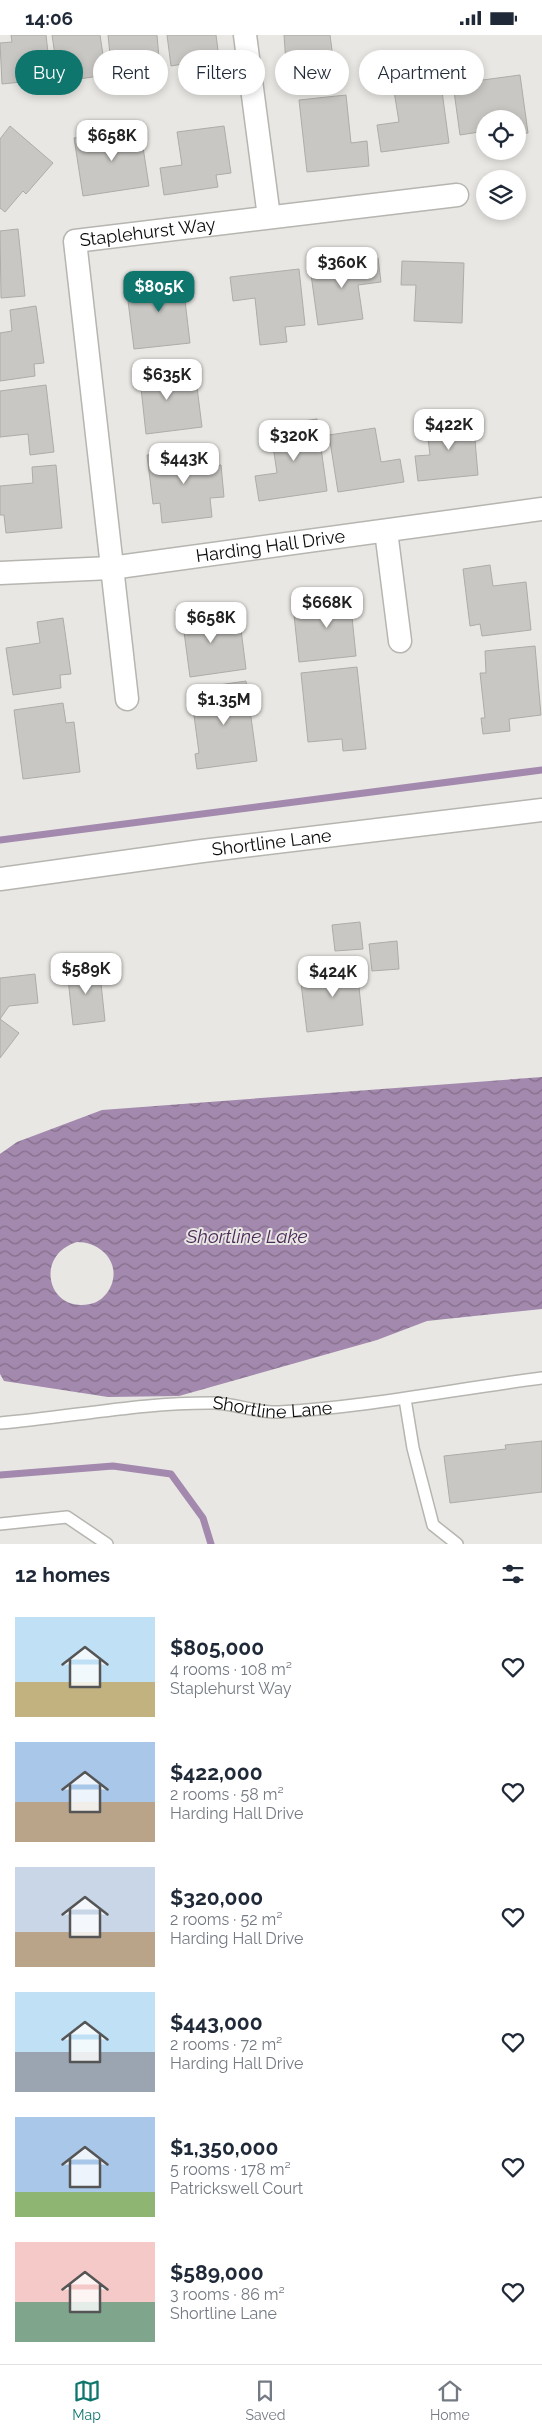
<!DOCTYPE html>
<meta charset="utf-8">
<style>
:root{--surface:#fff;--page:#f6f6f7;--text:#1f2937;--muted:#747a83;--line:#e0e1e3;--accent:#0f766e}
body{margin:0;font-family:Raleway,sans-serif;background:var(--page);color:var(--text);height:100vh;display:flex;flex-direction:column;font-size:19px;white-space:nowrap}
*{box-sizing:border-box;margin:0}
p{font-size:16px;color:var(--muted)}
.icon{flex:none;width:28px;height:28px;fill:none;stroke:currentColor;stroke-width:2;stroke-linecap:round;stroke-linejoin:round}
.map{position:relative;height:1509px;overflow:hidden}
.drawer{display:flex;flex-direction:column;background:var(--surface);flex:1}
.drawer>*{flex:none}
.banner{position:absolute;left:15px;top:15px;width:512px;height:45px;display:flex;gap:10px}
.tools{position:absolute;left:476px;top:75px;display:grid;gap:10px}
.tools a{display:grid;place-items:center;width:50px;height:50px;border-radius:50%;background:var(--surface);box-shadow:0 2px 8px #0003;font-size:25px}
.price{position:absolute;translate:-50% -42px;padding:0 11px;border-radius:10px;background:#fff;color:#222;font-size:16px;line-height:32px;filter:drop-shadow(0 1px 2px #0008)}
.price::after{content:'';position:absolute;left:50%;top:30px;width:15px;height:11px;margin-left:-8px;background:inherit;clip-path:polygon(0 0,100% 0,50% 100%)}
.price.on{background:var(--accent);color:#fff}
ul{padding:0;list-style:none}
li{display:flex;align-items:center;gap:15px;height:125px;padding:0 15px}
li span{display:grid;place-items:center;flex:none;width:140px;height:100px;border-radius:0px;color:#555}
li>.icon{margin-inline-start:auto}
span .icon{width:60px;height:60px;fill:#fffc;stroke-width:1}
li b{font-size:21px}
h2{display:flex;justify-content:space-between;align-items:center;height:60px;padding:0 15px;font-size:21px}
.chip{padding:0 18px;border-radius:22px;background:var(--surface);box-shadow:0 2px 8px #0003;font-size:18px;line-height:45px}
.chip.on{background:var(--accent);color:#fff}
.status{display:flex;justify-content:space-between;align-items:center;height:35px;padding:0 25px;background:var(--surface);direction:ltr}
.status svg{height:14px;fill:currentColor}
.dock{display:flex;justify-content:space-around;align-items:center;height:70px;border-top:1px solid var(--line);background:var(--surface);font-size:14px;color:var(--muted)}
.dock a{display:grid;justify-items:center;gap:2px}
.dock .on{color:var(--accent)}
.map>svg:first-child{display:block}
.water{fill:url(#water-waves);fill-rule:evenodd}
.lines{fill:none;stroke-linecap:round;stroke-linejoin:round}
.stream{stroke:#a389ad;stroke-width:7}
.building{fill:#c9c7c3;stroke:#adaca7}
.service-casing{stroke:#b6b5b0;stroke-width:14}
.minor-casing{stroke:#b6b5b0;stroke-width:25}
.service{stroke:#fff;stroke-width:11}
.minor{stroke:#fff;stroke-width:22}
.labels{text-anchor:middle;stroke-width:4;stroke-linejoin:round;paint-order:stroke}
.street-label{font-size:18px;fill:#0d0c0b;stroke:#e8e7e3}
.water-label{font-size:19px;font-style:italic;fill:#4d2a5a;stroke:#e8e7e3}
</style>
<div class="status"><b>14:06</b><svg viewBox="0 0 49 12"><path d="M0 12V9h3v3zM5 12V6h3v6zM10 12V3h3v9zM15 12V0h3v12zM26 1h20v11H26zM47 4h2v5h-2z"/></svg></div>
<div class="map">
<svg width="542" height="1509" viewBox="0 0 542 1509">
<defs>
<pattern id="water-waves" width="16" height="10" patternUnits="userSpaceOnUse" patternTransform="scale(1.25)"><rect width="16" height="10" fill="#a389ad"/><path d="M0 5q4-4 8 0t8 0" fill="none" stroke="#836e8b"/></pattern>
</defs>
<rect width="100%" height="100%" fill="#e8e7e3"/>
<path class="water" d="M542,1042V1274L427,1286L377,1305L179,1361L108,1362L4,1346L0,1339V1119L17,1107L102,1075ZM77,1207C102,1207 122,1229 110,1253C106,1261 98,1268 90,1269C47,1278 34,1220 77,1207Z"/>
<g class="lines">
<path class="stream" d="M0,805L542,735
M0,1440L113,1431L171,1439L203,1483L211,1509"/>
</g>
<path class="building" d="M11,0H46L51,44L2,49L0,8L12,7Z
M52,0H100L106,40L59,47Z
M108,0H157L160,34L112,39Z
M167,0H216L219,23L171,31Z
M284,0H330L333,23L286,28Z
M520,40L528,98L518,99V84H485V103L480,104L479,97L460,100L453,49Z
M441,49L449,108L381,117L377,90L399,87L394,56Z
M346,60L351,108L367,106L369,131L307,137L299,65Z
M10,91L53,128L26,159L23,156L5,177L0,173V104Z
M224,91L231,138L216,140L218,152L164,160L160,133L182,130L177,97Z
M140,93L149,151L83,161L74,103Z
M18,194L25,261L1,263L0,196Z
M378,223L381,247L358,250L363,284L318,290L310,232Z
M402,226L464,228L462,288L414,286L416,250H401Z
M299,234L305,290L285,292L287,307L260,310L255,263L233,266L230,242Z
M182,240L190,308L134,314L128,266L135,265L132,246Z
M36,271L44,328L34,329L35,341L0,346V298L12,296L10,275Z
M161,327L164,348L196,344L202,392L146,399L141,353L136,354L133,331Z
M46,350L54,417L30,420L28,399L0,402V356Z
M473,382L478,440L418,446L415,421L430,420L426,387Z
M317,384L327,456L259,466L255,441L277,438L270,391Z
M375,393L381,427L400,424L404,447L338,457L329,400Z
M203,413L205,432L221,430L224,462L210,463L212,482L162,488L160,468L153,469L147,420Z
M56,430L62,493L6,498L4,480H0V451L33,448L32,432Z
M490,530L493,551L526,547L531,595L482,601L480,589L470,591L463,534Z
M349,553L356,621L299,627L294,580L326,577L323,555Z
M204,570L207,591L240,587L246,634L190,642L184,597H180L176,574Z
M63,583L71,639L60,640L61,653L13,660L6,613L40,608L37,587Z
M535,611L541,680L509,684L510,696L483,699L481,683H485L480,638H486L485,616Z
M357,632L366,714L343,716L342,704L308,707L301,638Z
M246,646L257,726L197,734L195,719L199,718L193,673L201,672L198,653Z
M63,668L66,688L74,687L80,737L23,744L14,675Z
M360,887L363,914L335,916L332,890Z
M397,906L399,934L372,936L369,909Z
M356,924L363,990L307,997L300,940L335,936L334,927Z
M99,930L105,986L73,990L67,934Z
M35,939L38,968L9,971L0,984L19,998L0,1023V943Z
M542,1406V1457L450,1468L444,1421L506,1414L505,1410Z"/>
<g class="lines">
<g class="service-casing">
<g id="service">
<path d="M405,1364L413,1413L433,1490L457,1509"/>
<path id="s1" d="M0,1388C71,1382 143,1367 215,1368C236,1369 258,1378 279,1377C368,1372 454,1354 542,1343"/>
<path d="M0,1489L67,1482L107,1509"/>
</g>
</g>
<g class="minor-casing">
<g id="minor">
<path d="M245,0L269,182"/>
<path d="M386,496L400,606"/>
<path id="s2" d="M0,538L111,533L542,474"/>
<path id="s3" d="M127,664L75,206L457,160"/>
<path id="s4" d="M0,844L202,816L542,775"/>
</g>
</g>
<use href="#service" class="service"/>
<use href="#minor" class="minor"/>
</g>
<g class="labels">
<g class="street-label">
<text dy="6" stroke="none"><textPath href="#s3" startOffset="534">Staplehurst Way</textPath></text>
<text dy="6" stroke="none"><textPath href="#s2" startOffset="272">Harding Hall Drive</textPath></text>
<text dy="6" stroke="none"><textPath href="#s4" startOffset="274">Shortline Lane</textPath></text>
<text dy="6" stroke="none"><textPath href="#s1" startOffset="274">Shortline Lane</textPath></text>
</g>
<g class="water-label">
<text x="247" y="1208">Shortline Lake</text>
</g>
</g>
</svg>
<div class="tools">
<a><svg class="icon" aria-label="locate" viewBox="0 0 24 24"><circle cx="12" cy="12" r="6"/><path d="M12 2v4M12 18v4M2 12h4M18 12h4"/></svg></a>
<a><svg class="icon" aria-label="layers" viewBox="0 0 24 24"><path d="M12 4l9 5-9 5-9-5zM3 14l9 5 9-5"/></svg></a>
</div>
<b class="price" style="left:112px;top:127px">$658K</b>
<b class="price" style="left:342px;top:254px">$360K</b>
<b class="price on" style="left:159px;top:278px">$805K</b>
<b class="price" style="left:167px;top:366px">$635K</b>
<b class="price" style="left:449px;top:416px">$422K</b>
<b class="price" style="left:294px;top:427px">$320K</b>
<b class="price" style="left:184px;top:450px">$443K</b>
<b class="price" style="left:327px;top:594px">$668K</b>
<b class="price" style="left:211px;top:609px">$658K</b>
<b class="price" style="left:224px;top:691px">$1.35M</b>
<b class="price" style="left:86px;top:960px">$589K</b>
<b class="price" style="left:333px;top:963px">$424K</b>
<div class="banner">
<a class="chip on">Buy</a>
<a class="chip">Rent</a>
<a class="chip">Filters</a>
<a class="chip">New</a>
<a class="chip">Apartment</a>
</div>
</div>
<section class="drawer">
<h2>12 homes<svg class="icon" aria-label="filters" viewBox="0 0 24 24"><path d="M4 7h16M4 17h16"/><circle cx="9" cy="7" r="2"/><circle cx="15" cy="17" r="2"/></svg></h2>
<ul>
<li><span style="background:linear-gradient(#bfe0f5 65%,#c2b280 0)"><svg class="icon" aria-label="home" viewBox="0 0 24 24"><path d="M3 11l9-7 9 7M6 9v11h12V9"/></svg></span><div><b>$805,000</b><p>4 rooms · 108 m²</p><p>Staplehurst Way</p></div><svg class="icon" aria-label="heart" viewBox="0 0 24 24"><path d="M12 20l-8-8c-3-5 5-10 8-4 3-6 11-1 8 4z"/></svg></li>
<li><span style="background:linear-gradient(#a9c7e8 60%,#b9a48a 0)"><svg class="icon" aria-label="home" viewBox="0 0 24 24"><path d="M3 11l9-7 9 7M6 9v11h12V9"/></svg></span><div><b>$422,000</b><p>2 rooms · 58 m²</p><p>Harding Hall Drive</p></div><svg class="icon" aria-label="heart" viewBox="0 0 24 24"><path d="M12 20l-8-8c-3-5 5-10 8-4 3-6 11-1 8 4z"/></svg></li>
<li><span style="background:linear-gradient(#c9d6e8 65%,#b9a48a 0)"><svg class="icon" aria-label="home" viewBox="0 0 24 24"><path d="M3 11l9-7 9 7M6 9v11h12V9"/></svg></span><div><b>$320,000</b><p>2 rooms · 52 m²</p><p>Harding Hall Drive</p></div><svg class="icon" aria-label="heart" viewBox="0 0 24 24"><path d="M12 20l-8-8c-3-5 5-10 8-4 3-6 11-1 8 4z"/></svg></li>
<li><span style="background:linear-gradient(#bfe0f5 60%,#9aa5b1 0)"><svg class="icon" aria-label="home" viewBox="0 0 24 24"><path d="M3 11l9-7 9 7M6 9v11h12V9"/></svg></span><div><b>$443,000</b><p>2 rooms · 72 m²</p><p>Harding Hall Drive</p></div><svg class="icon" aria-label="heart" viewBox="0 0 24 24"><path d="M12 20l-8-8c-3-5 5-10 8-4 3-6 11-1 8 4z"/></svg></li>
<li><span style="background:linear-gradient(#a9c7e8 75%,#8fb573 0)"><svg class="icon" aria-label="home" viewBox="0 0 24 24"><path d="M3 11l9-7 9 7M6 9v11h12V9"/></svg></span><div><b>$1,350,000</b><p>5 rooms · 178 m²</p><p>Patrickswell Court</p></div><svg class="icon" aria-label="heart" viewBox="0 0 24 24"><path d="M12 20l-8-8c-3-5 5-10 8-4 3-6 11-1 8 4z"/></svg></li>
<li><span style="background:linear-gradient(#f6c9c9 60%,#7fa58c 0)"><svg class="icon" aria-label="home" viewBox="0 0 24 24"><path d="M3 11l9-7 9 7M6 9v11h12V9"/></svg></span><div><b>$589,000</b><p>3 rooms · 86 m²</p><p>Shortline Lane</p></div><svg class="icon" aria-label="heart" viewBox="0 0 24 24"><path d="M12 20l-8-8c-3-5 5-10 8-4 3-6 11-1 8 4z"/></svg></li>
</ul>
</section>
<nav class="dock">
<a class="on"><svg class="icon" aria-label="map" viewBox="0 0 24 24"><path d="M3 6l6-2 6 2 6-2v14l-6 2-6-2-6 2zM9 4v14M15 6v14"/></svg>Map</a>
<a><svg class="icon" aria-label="saved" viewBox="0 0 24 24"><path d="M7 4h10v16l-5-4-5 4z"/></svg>Saved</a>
<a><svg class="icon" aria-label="home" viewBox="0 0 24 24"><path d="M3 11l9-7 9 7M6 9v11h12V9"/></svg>Home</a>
</nav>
